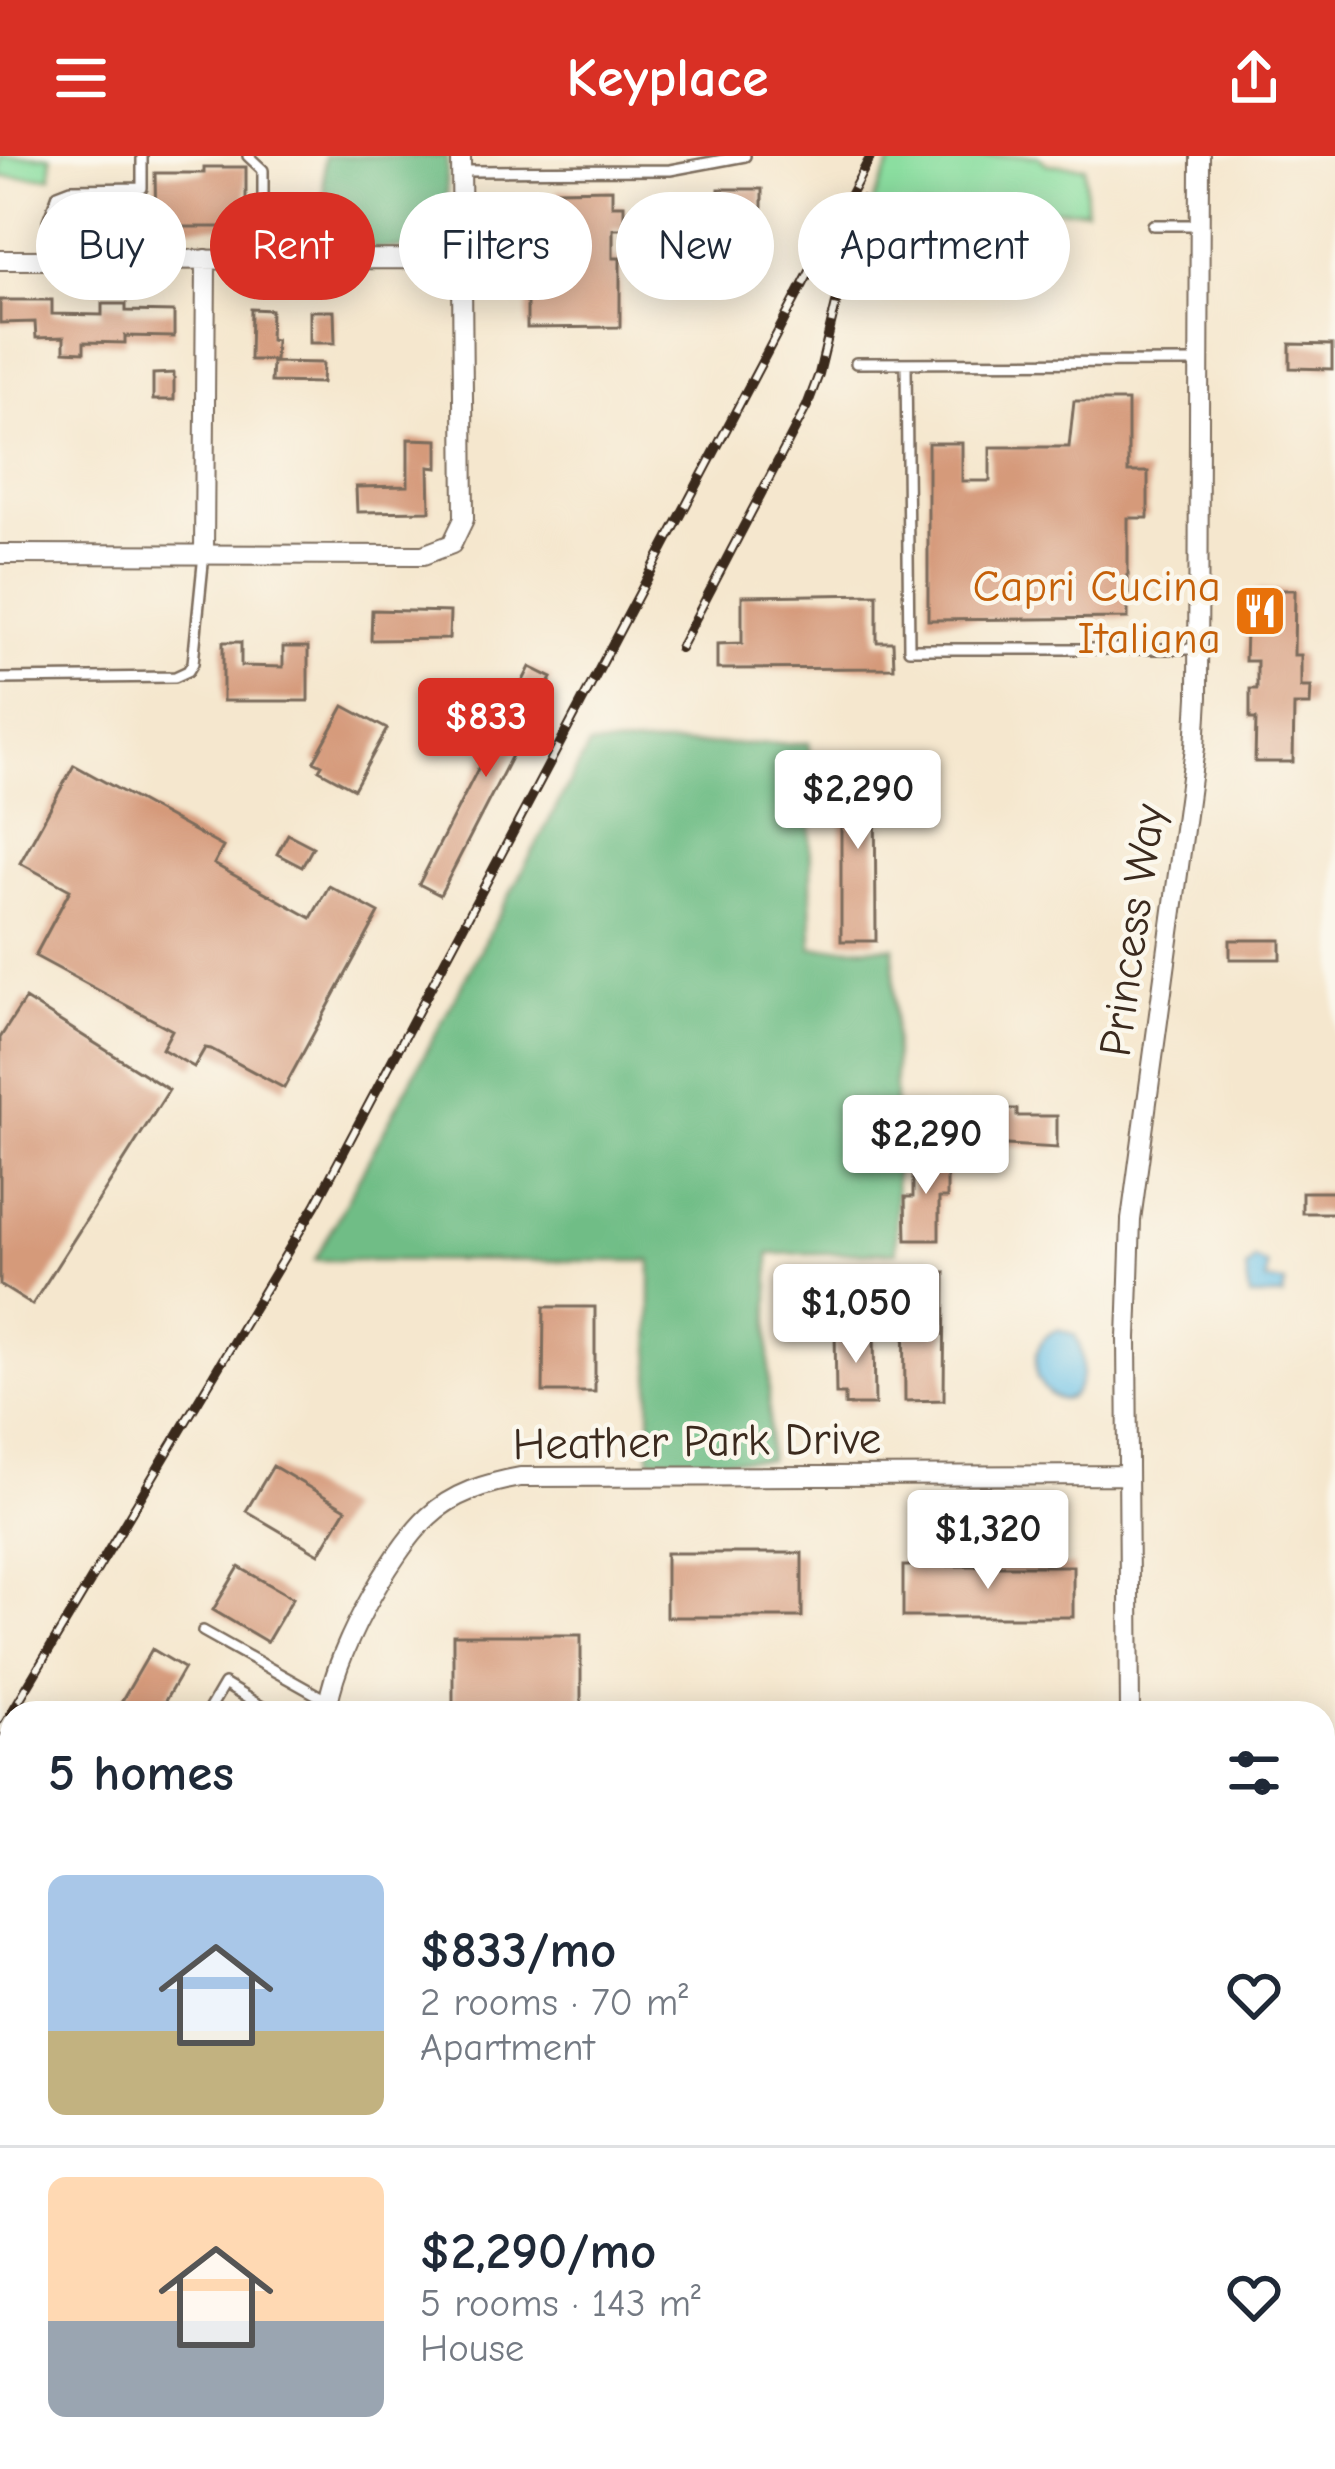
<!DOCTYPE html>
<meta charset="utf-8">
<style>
:root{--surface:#fff;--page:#f6f6f7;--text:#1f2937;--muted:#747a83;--line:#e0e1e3;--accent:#d93025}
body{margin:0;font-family:"Comic Neue",sans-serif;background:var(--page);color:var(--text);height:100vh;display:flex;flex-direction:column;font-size:45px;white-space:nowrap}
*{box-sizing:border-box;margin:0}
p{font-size:39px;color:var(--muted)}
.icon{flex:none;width:66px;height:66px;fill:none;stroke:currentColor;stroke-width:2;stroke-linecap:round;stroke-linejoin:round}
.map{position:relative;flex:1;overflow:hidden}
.details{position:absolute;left:0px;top:1545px;width:1335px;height:768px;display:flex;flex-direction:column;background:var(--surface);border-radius:36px 36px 0 0;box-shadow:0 6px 30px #0003}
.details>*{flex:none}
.hud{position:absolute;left:36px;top:36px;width:1263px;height:108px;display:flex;gap:24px}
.price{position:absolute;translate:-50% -102px;padding:0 27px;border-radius:12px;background:#fff;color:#222;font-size:39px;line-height:78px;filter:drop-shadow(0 3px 6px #0008)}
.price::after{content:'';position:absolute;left:50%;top:72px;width:36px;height:27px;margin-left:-18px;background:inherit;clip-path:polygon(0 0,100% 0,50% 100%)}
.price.selected{background:var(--accent);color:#fff}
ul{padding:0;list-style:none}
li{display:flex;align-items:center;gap:36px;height:300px;padding:0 48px}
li+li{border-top:3px solid var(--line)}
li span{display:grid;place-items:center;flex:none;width:336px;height:240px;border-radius:18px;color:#555}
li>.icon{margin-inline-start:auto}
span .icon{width:144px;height:144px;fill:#fffc;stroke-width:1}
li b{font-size:51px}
h2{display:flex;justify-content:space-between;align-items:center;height:144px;padding:0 48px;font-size:51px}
.chip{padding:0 42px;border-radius:54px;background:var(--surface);box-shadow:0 6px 30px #0003;font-size:42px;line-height:108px}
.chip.selected{background:var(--accent);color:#fff}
header{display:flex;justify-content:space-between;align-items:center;height:156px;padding:0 48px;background:var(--accent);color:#fff;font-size:54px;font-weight:800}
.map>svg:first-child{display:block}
.green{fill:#8bdea0;stroke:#63845f;stroke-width:3}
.forest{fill:#70bd86;stroke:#567452;stroke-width:3}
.water{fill:#6ac1e7;stroke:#527682;stroke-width:3}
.building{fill:#d59a7a}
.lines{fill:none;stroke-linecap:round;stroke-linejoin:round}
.lane-casing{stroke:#7c6c5c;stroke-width:14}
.street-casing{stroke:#7c6c5c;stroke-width:22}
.lane{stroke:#fff;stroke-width:9}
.street{stroke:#fff;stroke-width:18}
.rail-casing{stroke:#3b2a1e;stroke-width:10}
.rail{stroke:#fbf7ec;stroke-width:6;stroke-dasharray:18;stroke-linecap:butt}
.labels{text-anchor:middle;stroke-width:9;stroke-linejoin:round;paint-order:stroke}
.food-label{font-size:45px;fill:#c56008;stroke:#fbf7ec;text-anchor:end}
.street-label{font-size:45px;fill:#3b2a1e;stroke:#fbf7ec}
</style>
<header><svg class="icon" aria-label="menu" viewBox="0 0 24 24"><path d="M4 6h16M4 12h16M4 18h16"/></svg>Keyplace<svg class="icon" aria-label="share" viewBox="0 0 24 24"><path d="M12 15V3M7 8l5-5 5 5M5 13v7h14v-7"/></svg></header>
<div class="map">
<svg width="1335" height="2313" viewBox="0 0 1335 2313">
<rect width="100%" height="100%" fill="#fbf7ec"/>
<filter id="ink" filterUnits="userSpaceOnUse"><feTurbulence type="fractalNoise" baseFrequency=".00833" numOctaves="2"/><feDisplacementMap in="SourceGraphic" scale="24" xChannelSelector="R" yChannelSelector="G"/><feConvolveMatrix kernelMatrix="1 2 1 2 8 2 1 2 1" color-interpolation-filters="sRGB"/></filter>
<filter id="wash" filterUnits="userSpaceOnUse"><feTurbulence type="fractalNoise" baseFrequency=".004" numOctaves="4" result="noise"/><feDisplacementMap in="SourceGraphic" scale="48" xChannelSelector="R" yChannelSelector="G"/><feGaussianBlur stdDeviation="2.7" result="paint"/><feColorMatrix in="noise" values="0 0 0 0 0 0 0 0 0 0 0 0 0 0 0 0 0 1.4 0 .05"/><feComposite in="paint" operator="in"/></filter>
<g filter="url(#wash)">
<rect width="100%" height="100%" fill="#f5e7ce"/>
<path class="green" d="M0,0H51V21H0Z
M894,0H1038L1047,8L1085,11L1086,54L870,52Z"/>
<path class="forest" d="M324,0H447L446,84L438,92L324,93Z
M809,587L812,792L894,791L896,1096L769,1098V1304L650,1303L651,1105L315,1104L589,590Z"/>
<path class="water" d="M1254,1103L1267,1109L1266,1125L1285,1127L1283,1141H1250L1246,1113Z
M1058,1173L1075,1179C1097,1221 1068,1274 1037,1222C1034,1201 1036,1182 1058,1173Z"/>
<g id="blocks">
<path class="building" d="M204,11H246V71H156L155,17H204Z
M612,33V49H624V73H613V102H620V171L527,172V103H558L557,34Z
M719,33H762V61H740L721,135L697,129L714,61L719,62Z
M0,144H52V158L102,159V148H126V155L174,156V181L125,180V187L84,186V196L64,195V181L36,182L35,166L0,167Z
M251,153L271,154L270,183L276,184L275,204H250Z
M310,155H334L335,187H310Z
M1290,188L1332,189V213L1290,212Z
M272,206L323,207L322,227L271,226Z
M174,217V244H153V218Z
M1074,245H1128V316H1148V362H1128V462L928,464V287H962V325H990V291H1069Z
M408,283L438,284V312L429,311L430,355L357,356L356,331L408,330Z
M1256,434H1295L1294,499H1301V531H1311L1310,549H1294L1293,606H1255L1256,563H1250V533H1257V505H1245L1246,475H1255Z
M877,438V486H893L894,512L717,513V488L742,487V440Z
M372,454L450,456L449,483L371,484Z
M223,486H241V510L283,511V491H308V545H223Z
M530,511L552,522L440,739L419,728Z
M344,550L387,573L354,633L319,614L322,609L314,605Z
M841,606H875L876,785H841Z
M74,609L223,691L214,708L311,762L329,730L379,757L284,932L211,893L205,892L194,911L162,893L172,874L35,800L70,734L20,707Z
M288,678L313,691L302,711L277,698Z
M1230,784H1281V803H1230Z
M25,843L169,934L32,1149L0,1129V882Z
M974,953H1017V960H1057V992L974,987Z
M913,999H947V1042H939V1084H906L905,1041H913Z
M1302,1036H1335V1057H1302Z
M904,1116H945L944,1244L905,1245Z
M544,1151H595V1236H543Z
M835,1174H874L875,1249H845V1238H836Z
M273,1310L346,1353L319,1398L246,1355Z
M666,1397H802V1461H666Z
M903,1410H1073V1461H903Z
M239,1411L293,1442L267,1486L213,1454Z
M453,1479H581V1557H453Z
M152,1493L184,1512L158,1557H115Z"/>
</g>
</g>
<g filter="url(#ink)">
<use href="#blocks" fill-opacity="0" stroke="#7c6c5c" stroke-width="3"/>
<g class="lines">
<g class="lane-casing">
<path id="lane" d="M248,0L263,14V103
M461,15L670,14L745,0
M1153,69H1200
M46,104L48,65L58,38L71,33L142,32V0
M856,207L1200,206
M906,207L909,493H1199
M0,523L175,521L188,515L193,507L204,398
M203,1475L328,1545
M207,1557L224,1528L272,1557"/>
</g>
<g class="street-casing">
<path id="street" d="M0,104L461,103
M0,398L423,399L452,388L464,363L461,0
M204,398L206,103
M327,1557C331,1504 389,1398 428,1361C453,1337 487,1327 520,1321L1127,1319
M1130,1557L1127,1182L1131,1064L1195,592L1198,541L1200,0
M1323,1719H1335"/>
</g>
<use href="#lane" class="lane"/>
<use href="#street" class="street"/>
<g class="rail-casing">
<path id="rail" d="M680,492L807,250L819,218L861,44
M0,1576L316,1048L871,0"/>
</g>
<use href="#rail" class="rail"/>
</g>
</g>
<defs>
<g id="restaurant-square" transform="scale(2.7)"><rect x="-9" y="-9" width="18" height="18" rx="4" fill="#e8710a" stroke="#fbf7ec"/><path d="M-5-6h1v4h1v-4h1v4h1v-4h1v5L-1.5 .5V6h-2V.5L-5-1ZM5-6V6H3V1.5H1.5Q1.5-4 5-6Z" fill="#fff"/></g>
</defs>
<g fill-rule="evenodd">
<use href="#restaurant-square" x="1260" y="455"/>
</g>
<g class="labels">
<g class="food-label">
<text x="1221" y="445">Capri Cucina<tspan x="1221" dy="52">Italiana</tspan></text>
</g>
<g class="street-label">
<text transform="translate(1131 774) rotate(-82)" y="16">Princess Way</text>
<text transform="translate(697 1284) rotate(-1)" y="16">Heather Park Drive</text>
</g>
</g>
</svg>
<b class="price selected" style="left:486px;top:624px">$833</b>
<b class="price" style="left:858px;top:696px">$2,290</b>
<b class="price" style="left:926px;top:1041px">$2,290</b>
<b class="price" style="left:856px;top:1210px">$1,050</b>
<b class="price" style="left:988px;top:1436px">$1,320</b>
<div class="hud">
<a class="chip">Buy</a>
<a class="chip selected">Rent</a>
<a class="chip">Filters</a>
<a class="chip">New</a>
<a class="chip">Apartment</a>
</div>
<section class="details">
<h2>5 homes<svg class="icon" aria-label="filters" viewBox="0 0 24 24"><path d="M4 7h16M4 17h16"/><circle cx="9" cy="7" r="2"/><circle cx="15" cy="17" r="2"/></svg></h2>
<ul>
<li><span style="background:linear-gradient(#a9c7e8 65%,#c2b280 0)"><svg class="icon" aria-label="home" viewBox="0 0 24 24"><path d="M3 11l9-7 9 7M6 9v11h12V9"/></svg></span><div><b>$833/mo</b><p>2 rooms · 70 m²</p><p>Apartment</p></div><svg class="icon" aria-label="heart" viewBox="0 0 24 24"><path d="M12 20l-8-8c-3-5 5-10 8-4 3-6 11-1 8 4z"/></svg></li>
<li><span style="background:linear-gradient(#ffd9b3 60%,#9aa5b1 0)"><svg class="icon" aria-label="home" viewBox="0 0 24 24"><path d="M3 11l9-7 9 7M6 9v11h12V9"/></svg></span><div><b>$2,290/mo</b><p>5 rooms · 143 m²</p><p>House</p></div><svg class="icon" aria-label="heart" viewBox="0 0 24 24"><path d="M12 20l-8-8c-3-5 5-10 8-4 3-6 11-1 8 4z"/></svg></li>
</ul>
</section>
</div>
